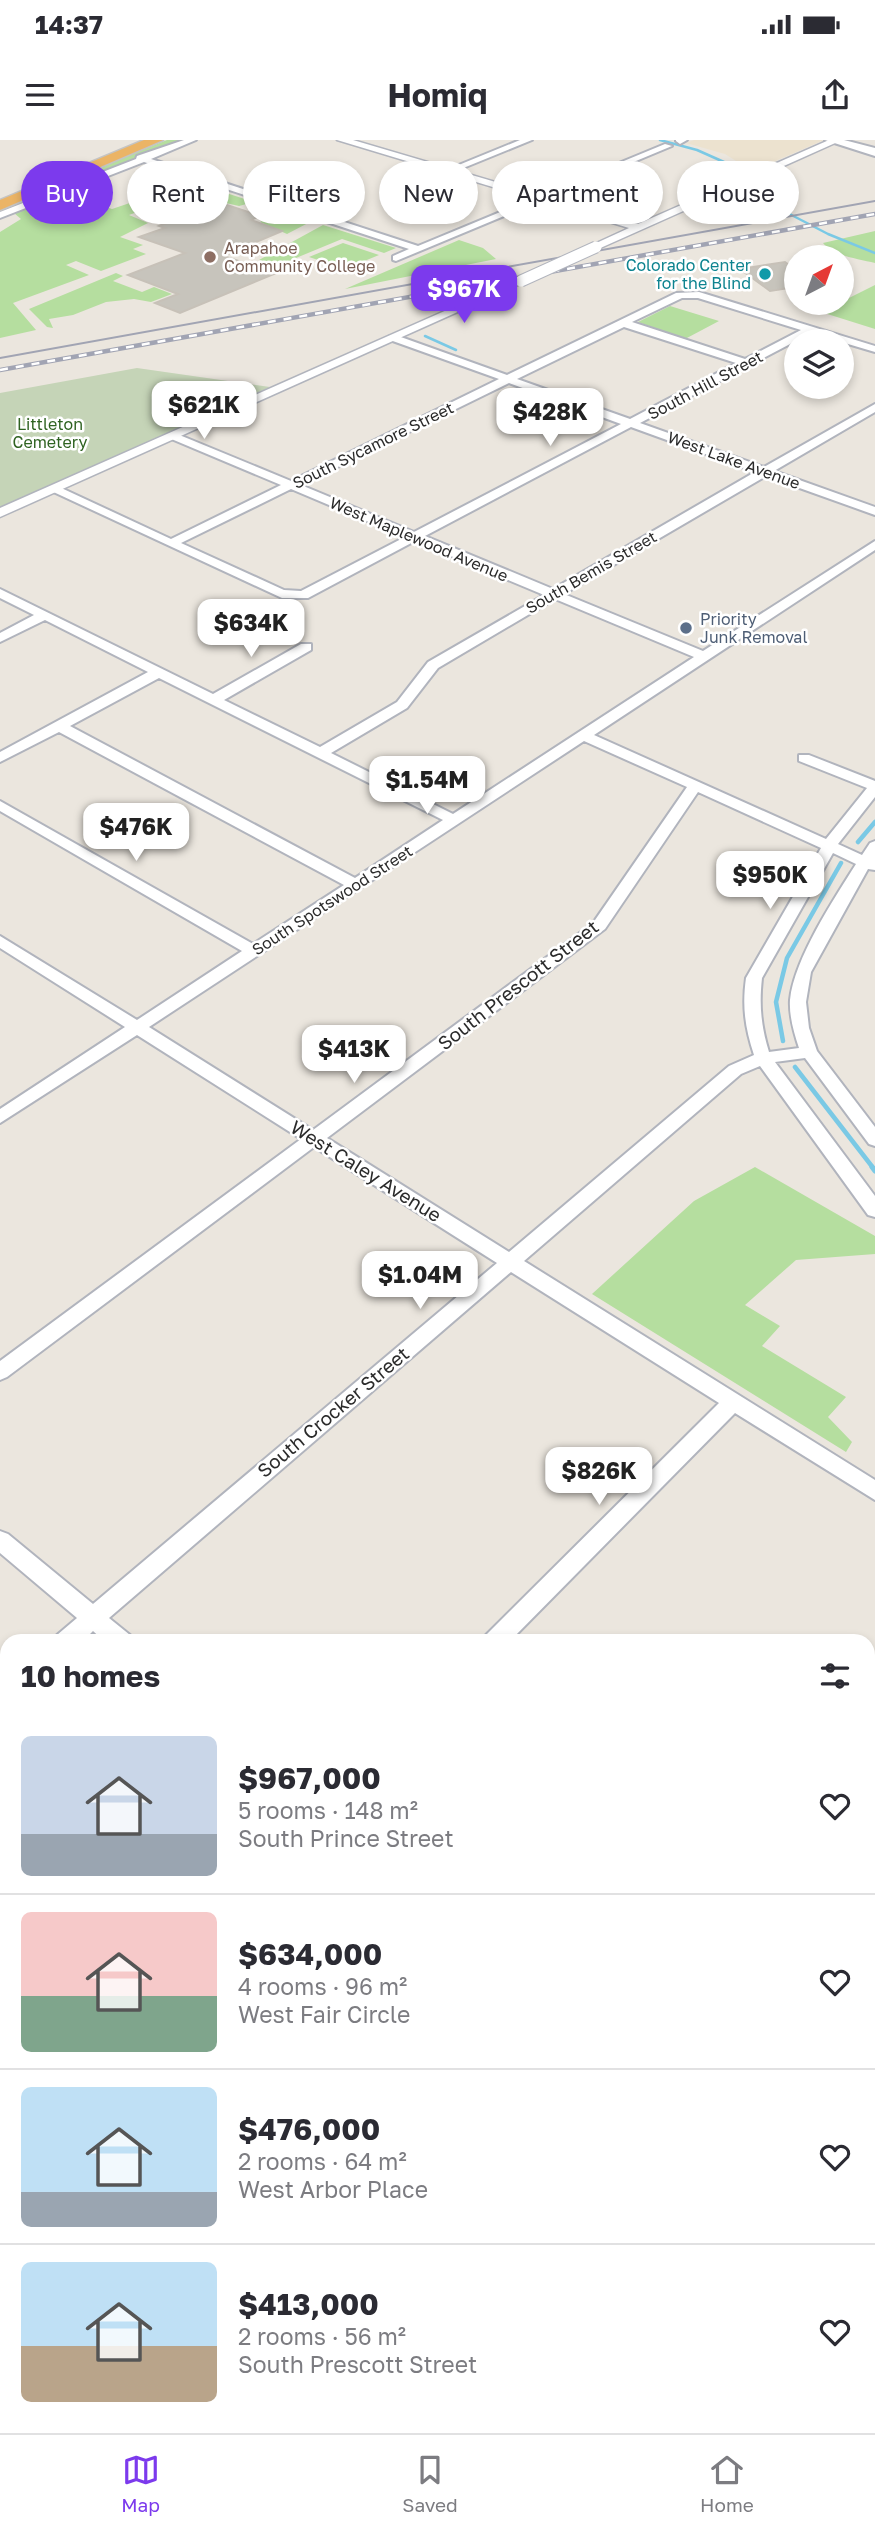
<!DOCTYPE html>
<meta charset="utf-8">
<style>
:root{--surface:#fff;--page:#f7f7f7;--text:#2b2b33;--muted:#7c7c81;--line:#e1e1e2;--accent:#7c3aed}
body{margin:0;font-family:"Golos Text",sans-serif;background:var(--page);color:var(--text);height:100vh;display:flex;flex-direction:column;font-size:26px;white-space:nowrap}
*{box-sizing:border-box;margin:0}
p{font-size:23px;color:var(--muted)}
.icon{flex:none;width:38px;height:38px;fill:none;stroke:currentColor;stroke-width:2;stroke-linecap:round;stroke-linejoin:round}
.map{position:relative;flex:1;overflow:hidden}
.panel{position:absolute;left:0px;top:1494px;width:875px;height:800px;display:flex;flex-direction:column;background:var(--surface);border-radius:21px 21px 0 0;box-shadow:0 4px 10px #0003}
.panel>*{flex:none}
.guide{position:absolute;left:21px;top:21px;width:833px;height:63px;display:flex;gap:14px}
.needle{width:46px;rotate:41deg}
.fabs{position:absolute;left:784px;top:105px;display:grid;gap:14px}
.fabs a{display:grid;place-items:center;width:70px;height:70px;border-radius:50%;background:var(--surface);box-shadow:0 4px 10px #0003;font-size:35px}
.price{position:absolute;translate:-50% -60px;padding:0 16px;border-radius:14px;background:#fff;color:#222;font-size:23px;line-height:46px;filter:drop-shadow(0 2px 4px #0008)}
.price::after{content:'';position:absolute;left:50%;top:42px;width:21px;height:16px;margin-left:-10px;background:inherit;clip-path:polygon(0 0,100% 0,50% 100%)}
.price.current{background:var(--accent);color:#fff}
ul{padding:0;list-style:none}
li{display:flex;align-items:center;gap:21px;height:175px;padding:0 21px}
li+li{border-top:2px solid var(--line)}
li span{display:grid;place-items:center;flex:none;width:196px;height:140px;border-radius:10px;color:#555}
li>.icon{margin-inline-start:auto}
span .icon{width:84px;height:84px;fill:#fffc;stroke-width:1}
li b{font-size:30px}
h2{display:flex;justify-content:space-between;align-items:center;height:84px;padding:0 21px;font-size:30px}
.tag{padding:0 24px;border-radius:32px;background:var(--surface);box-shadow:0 4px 10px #0003;font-size:24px;line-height:63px}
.tag.current{background:var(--accent);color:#fff}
.status{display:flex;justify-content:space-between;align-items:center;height:49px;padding:0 35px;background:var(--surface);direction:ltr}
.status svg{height:19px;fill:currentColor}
header{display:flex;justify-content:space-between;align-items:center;height:91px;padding:0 21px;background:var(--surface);font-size:32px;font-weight:700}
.menu{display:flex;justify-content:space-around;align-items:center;height:98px;border-top:2px solid var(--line);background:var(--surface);font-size:19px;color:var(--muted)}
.menu a{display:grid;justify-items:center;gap:4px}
.menu .current{color:var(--accent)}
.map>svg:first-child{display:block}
.education{fill:#ece2cf}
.green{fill:#b5de9f}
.cemetery{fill:#c5d4b7}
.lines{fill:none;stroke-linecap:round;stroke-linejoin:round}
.stream-far2{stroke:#7ac9e5;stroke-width:2.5}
.stream-far1{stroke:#7ac9e5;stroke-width:4.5}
.stream{stroke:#7ac9e5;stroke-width:5}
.building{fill:#c7c4bc;stroke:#c7c1b8;stroke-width:2}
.minor-casing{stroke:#b1b4bd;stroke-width:4}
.tertiary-casing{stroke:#b1b4bd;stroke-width:3}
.secondary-casing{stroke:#b1b4bd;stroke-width:4}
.trunk-casing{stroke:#c4c4c4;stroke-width:3}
.minor{fill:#fff;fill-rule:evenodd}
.tertiary{fill:#fff;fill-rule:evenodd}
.secondary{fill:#fff;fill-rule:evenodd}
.trunk{fill:#ebb466;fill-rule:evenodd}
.tram{stroke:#a1a4b3;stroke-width:2}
.rail-casing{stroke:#a1a4b3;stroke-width:4.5}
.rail{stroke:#fff;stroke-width:2.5;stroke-dasharray:8;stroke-linecap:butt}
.tertiary-bridge-casing{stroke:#b1b4bd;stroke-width:13;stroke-linecap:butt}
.tertiary-bridge{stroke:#fff;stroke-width:11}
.education-dot{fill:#8d6e63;stroke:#fff;stroke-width:2.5}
.culture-dot{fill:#0f9aa8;stroke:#fff;stroke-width:2.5}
.service-dot{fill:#5c6f8a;stroke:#fff;stroke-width:2.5}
.labels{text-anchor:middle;stroke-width:5;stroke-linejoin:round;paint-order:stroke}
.far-education-label{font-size:16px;fill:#785e54;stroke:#fff;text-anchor:start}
.far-culture-label{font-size:16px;fill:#0d838f;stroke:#fff;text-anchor:end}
.far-street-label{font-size:16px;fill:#2b2b2b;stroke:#fff}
.far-park-label{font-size:16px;fill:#2e6220;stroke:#fff}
.far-service-label{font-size:16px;fill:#4e5e75;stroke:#fff;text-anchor:start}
.street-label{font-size:19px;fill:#2b2b2b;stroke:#fff}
</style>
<div class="status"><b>14:37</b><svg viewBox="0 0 49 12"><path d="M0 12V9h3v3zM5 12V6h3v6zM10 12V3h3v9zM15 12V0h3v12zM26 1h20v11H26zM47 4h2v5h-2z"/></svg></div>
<header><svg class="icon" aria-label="menu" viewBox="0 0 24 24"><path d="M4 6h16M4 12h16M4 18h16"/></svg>Homiq<svg class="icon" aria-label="share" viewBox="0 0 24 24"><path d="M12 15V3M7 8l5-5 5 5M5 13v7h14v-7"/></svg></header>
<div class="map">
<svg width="875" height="2293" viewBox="0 0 875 2293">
<rect width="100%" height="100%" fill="#ebe6de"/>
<path class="education" d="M694,0H824L752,31L725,14L686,3Z
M875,1610V2098L868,2092V1619Z"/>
<path class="green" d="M167,0H181L0,71V67Z
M192,42L254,62L239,66L217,61L200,66L175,58L129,75L148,83L120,97L143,105L133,109L146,114L101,131L76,121L66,125L89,135L13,163L36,190L0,198V92L21,79L14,73L65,53L112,69Z
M288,75L310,82L287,94L260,82L271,76Z
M323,85L396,108L384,113L342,99L279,125L259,120Z
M875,91V123C859,119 833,116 823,103Z
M459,100L483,108L496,119L345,149Z
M343,103L379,115L345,129L309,117Z
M116,133L123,136L113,141L142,152L154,147L172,154L151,162L134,159L106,162L73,175L49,179L53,188L47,187L29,169Z
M875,145V189L821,172Z
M670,166L719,181L685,199L638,182Z
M755,1027L875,1096V1114L796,1120L745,1165L780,1186L762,1206L846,1257L828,1277L852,1302L846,1312L592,1154L694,1061Z"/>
<path class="cemetery" d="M137,228L270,247L0,368V253Z"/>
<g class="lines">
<path class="stream-far2" d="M660,0L697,10L724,22L735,30L750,48L780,69L828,94L875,113
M425,196L456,210"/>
<path class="stream-far1" d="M858,702L875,682
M783,901L776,862L787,818L841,723
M795,927L874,1029"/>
<path class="stream" d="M872,1027L875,1031"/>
</g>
<path class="building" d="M176,61L202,70L207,65L221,63L260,76L251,80L282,91L223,116L276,133L180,173L155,163L178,154L128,135L185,113L139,97L165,88L159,86L166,83L161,81L163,66Z
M785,122L796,130V147L770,151L740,129Z"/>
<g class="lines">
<g class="minor-casing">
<path id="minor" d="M184,0H196L151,19L418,106L665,4L672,6L396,121L393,120V116L409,109L144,22L0,78V72L136,19L137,16Z
M520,0H532L451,33L444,31Z
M687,0L680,4L676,1V0Z
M699,152L875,206V212L811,193L640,283L764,327L875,264V272L774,331L875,367V375L766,336L564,454L703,511L875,401V410L594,595L826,699L867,648L799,621V615H809L875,641V657L838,704L862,715L870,703L875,701V730L868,729L811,832L806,862L809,888L817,911L875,987V1006L869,1004L805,918L775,922L875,1056V1077L868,1075L760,926L741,934L524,1121L875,1340V1360L735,1273L509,1502H483L486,1495L719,1263L511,1132L109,1478L130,1495L133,1502H105L93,1491L82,1502H54L57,1495L77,1478L0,1413V1391L8,1394L93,1464L497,1123L314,1007L7,1237L0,1240V1221L301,999L137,895L0,983V969L125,887L0,808V796L137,880L242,811L0,671V661L253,804L344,745L59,592L0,622V612L148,532L45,480L0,502V493L34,475L0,458V449L213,554L301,504H311V510L224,560L320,607L397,562L428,522L544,455L415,401L308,458H282L47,349L57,346L171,399L281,345L169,298V294H177L291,341L499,239L390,200V196H398L507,235L676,153ZM682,158H698L801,190L745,219L632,182ZM624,187L736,223L630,279L517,239ZM509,243L621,284L414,392L301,345ZM631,287L755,332L553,449L425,396ZM291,349L405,397L301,451L284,450L181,403ZM555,459L694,517L453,674L331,613L407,568L438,528ZM159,538L443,680L355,738L70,586ZM584,601L687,647L593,783L313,990L149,887ZM698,652L821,708L746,838C742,866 745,888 754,915L729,926L509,1112L327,998L605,789ZM833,713L856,724C834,759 794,819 790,860C789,876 794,893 799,908L769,912C761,886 759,865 762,838Z
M7,1541V1565L0,1567V1543Z
M875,1562V1588L868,1590V1564Z
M7,1976V2008L0,2011V1979Z
M868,2118L875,2121V2152L868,2149Z
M875,2277V2293H860L862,2287H868V2280Z
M279,2287H311L308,2293H277Z"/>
</g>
<g class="tertiary-casing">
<path id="tertiary" d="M337,0H353L638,84L829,0H842L596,110L592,109V105L629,88Z
M517,139L527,141L0,377V368Z"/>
</g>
<g class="secondary-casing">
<path id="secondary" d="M825,0H844L875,8V16Z"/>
</g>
<g class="trunk-casing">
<path id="trunk" d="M144,0H163L0,70V60Z"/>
</g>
<use href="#minor" class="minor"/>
<use href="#tertiary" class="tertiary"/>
<use href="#secondary" class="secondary"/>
<use href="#trunk" class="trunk"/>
<path class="tram" d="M0,218L875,61"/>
<g class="rail-casing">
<path id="rail" d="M0,230L875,74"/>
</g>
<use href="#rail" class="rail"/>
<g class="tertiary-bridge-casing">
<path id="tertiary-bridge" d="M521,141L596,107"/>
</g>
<use href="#tertiary-bridge" class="tertiary-bridge"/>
</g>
<circle class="education-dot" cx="210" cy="117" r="7"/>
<circle class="culture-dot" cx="765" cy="134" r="7"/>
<circle class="service-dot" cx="686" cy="488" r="7"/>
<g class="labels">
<g class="far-education-label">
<text x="224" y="114">Arapahoe<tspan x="224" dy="18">Community College</tspan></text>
</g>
<g class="far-culture-label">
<text x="751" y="131">Colorado Center<tspan x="751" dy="18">for the Blind</tspan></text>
</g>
<g class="far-street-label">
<text transform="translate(705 245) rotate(-28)" y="6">South Hill Street</text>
<text transform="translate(373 305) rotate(-26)" y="6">South Sycamore Street</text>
<text transform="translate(734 320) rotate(20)" y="6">West Lake Avenue</text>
<text transform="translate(419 399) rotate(23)" y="6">West Maplewood Avenue</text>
<text transform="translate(591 432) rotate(-30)" y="6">South Bemis Street</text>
<text transform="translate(332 760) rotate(-33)" y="6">South Spotswood Street</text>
</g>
<g class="far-park-label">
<text x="50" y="290">Littleton<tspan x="50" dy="18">Cemetery</tspan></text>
</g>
<g class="far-service-label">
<text x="700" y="485">Priority<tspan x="700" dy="18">Junk Removal</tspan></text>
</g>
<g class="street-label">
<text transform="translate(518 845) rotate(-38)" y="7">South Prescott Street</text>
<text transform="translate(366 1031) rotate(32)" y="7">West Caley Avenue</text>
<text transform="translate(333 1272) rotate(-40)" y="7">South Crocker Street</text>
</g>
</g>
</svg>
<div class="fabs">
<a><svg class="needle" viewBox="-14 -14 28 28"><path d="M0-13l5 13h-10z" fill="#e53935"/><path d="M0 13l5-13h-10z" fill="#7c7c81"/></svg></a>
<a><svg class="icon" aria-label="layers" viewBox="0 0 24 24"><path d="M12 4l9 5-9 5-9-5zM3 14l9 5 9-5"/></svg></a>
</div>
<b class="price current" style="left:464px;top:185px">$967K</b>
<b class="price" style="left:204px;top:301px">$621K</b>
<b class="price" style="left:550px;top:308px">$428K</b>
<b class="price" style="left:251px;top:519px">$634K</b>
<b class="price" style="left:427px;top:676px">$1.54M</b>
<b class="price" style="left:136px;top:723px">$476K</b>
<b class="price" style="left:770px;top:771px">$950K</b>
<b class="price" style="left:354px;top:945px">$413K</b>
<b class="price" style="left:420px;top:1171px">$1.04M</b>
<b class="price" style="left:599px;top:1367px">$826K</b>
<div class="guide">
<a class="tag current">Buy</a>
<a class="tag">Rent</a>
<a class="tag">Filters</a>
<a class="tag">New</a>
<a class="tag">Apartment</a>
<a class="tag">House</a>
</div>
<section class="panel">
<h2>10 homes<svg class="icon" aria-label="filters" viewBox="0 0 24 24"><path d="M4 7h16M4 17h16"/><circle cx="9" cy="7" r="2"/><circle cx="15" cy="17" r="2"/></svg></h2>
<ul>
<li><span style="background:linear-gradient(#c9d6e8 70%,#9aa5b1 0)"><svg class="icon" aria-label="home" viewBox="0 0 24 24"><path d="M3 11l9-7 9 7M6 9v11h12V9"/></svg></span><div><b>$967,000</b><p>5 rooms · 148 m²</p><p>South Prince Street</p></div><svg class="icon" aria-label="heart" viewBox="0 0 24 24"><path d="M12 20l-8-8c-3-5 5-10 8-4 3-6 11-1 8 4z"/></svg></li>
<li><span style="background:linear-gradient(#f6c9c9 60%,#7fa58c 0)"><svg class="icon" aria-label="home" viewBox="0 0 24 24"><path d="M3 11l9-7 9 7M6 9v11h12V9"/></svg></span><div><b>$634,000</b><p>4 rooms · 96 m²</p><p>West Fair Circle</p></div><svg class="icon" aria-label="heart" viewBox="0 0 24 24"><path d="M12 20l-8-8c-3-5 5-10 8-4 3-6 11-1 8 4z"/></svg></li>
<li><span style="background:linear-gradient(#bfe0f5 75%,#9aa5b1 0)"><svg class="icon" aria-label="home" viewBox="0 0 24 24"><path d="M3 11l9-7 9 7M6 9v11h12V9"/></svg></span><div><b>$476,000</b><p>2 rooms · 64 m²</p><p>West Arbor Place</p></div><svg class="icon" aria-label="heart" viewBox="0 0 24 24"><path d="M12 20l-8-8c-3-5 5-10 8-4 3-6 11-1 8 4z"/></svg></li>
<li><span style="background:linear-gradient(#bfe0f5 60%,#b9a48a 0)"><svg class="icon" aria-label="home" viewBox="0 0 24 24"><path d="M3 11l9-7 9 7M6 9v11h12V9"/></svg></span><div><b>$413,000</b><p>2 rooms · 56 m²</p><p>South Prescott Street</p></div><svg class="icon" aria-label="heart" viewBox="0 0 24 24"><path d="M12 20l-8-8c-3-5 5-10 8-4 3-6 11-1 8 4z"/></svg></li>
</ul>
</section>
</div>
<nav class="menu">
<a class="current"><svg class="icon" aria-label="map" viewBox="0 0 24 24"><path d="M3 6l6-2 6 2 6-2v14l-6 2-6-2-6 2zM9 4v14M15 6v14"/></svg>Map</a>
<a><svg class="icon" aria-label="saved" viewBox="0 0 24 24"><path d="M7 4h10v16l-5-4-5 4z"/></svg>Saved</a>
<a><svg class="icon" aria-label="home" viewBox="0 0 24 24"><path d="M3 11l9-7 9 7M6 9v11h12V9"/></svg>Home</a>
</nav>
